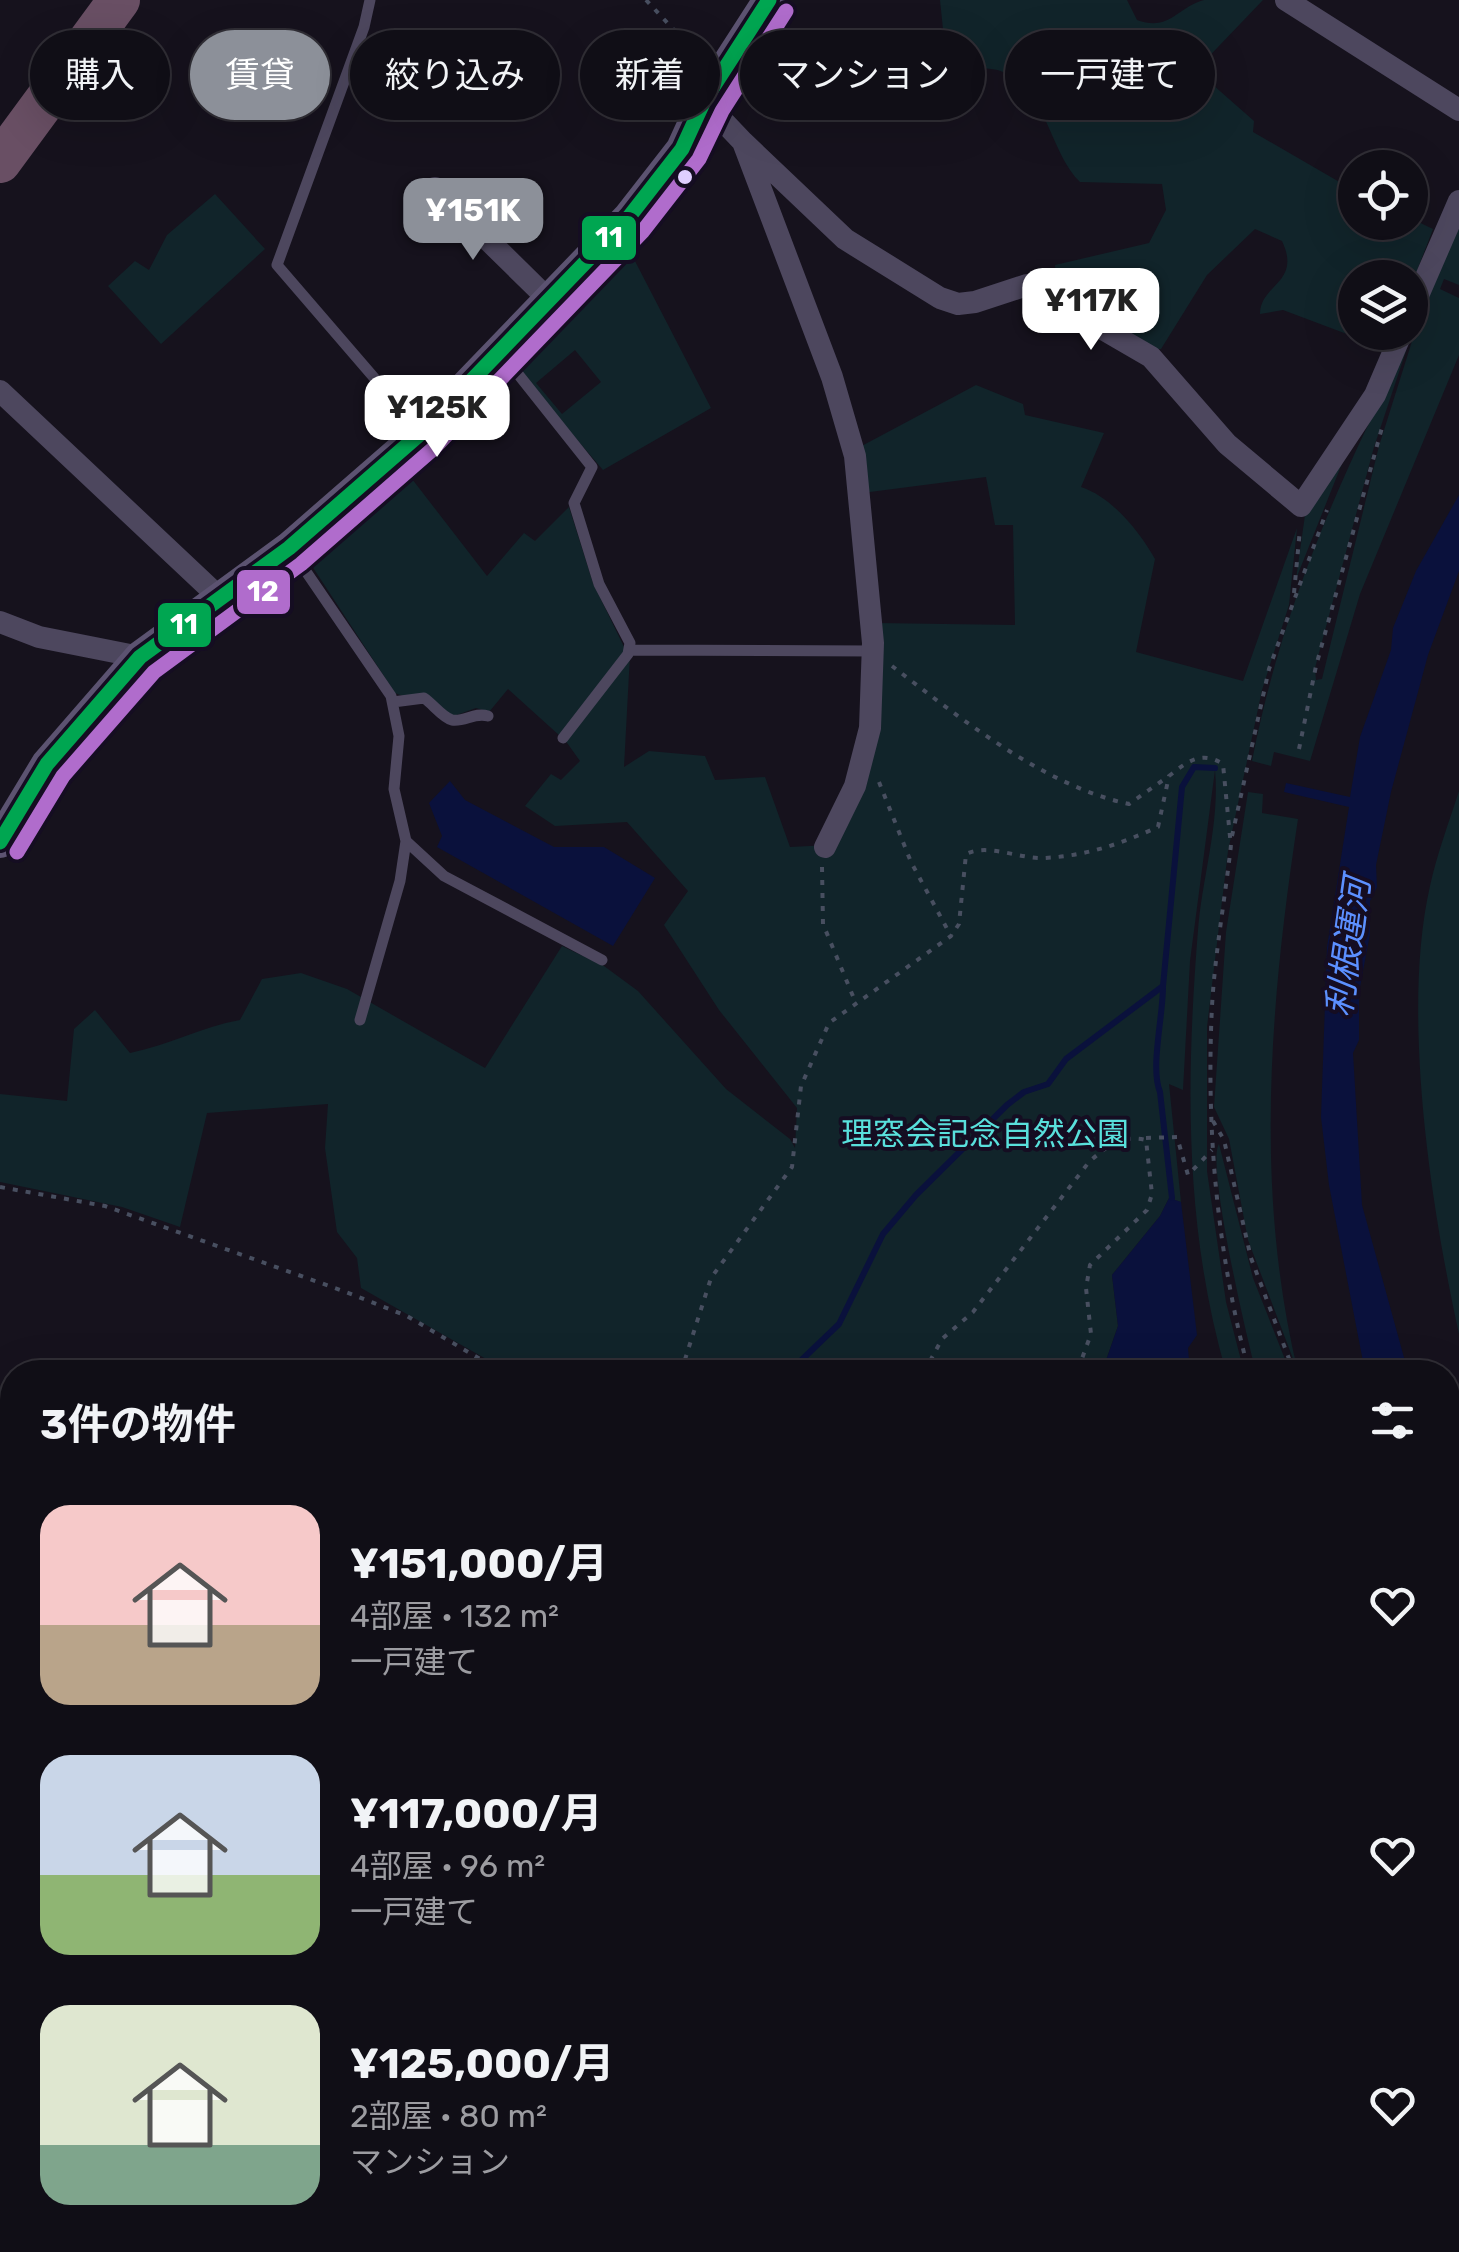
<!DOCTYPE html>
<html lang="ja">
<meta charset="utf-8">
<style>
:root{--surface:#100e16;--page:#1e1c23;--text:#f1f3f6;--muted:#9c9ca1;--line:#302e35;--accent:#8c9099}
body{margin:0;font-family:Rubik,"Noto Sans JP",sans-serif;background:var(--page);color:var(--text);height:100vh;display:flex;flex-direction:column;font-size:38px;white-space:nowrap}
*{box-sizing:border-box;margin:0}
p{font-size:32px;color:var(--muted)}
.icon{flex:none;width:55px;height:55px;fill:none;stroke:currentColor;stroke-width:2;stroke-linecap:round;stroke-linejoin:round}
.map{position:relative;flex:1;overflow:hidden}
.details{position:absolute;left:0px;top:1360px;width:1460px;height:892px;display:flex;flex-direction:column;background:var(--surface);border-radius:40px 40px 0 0;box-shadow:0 10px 40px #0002,0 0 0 2px var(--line)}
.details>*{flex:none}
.hud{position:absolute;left:30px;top:30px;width:1400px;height:90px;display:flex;gap:20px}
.buttons{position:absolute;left:1338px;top:150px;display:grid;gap:20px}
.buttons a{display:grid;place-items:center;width:90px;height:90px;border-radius:50%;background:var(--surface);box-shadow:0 10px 40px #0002,0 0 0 2px var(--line);font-size:50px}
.price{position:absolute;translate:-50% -85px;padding:0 22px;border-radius:20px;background:#fff;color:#222;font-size:32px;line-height:65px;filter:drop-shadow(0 2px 5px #0008)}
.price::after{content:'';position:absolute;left:50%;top:60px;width:30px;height:22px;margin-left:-15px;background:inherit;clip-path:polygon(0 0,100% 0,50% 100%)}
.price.current{background:var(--accent);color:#fff}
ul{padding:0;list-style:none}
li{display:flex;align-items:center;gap:30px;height:250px;padding:0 40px}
li span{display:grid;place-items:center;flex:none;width:280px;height:200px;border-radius:30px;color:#555}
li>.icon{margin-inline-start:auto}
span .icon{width:120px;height:120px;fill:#fffc;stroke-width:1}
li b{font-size:42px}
h2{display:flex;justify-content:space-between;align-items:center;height:120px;padding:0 40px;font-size:42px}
.tag{padding:0 35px;border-radius:45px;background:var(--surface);box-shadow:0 10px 40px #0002,0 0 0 2px var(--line);font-size:35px;line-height:90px}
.tag.current{background:var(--accent);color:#fff}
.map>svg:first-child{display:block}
.green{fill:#11242a;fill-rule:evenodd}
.water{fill:#0a113c}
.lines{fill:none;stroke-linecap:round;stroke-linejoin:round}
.stream{stroke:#0a113c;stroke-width:6}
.path{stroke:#484f60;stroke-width:4;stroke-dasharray:5 8;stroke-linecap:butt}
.lane{stroke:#4d475e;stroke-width:11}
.street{stroke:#4d475e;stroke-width:22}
.secondary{stroke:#5c5371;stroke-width:32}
.highway{stroke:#694f64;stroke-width:42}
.bus-1-casing{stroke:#150d22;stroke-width:22}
.bus-2-casing{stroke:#150d22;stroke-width:22}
.bus-1{stroke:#00a651;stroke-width:15}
.bus-2{stroke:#b06ccc;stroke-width:15}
.bus-dot{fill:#dfceff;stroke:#150d22;stroke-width:4}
.labels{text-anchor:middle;stroke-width:8;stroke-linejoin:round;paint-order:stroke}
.park-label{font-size:32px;fill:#59e0dc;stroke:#150d22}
.water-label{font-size:35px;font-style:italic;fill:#5c90ff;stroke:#150d22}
.line-badge{stroke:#150d22;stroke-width:4}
.badge-label{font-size:28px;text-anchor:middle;font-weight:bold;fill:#fff}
</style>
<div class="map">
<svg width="1459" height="2252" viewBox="0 0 1459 2252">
<rect width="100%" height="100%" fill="#16121d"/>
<path class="green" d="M940,0H1127L1137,20C1169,32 1176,8 1204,0C1221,0 1246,0 1263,0L1196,70L1254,121L1253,132L1355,191V222H1410V218L1433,229L1410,289V278H1355V332L1381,333L1376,345L1283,310L1260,314C1260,284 1302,283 1282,241L1255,229L1207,275L1161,349H1149L1057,294L1055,265L1149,243L1166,210L1162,184L1080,182C1049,151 1048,92 1003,72C989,66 963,69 947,68Z
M215,194L265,249L161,344L108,286L135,261L149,270L167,235Z
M1459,208V285L1444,279L1440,289L1459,298V355L1360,594L1310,761L1274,752L1271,766L1252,761C1280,615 1338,479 1407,348L1374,447L1315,668L1316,680L1322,679L1379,446L1413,338L1421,294Z
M622,236L711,408L603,470L513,365V355ZM575,350L601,382L562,414L536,383Z
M976,385L1023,404L1025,415L1104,433L1081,487C1112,497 1140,532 1155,559L1136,652L1243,681L1297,528L1289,605L1262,690L1228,851L1207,1027V1171L1226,1302L1244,1372H1226C1184,1227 1186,1079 1198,930C1202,878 1220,823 1215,770L1190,961L1183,1090L1169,1084L1181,1202L1169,1198L1160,1216L1112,1275L1118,1326L1102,1372H509L361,1288L357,1258L337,1232L325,1148L328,1104L207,1113L180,1227L122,1207L0,1182V1094L67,1101L74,1029L95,1010L130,1053C169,1045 201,1027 240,1020L262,979L301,973L347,989L485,1068L562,946L604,966L638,991L726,1089L790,1139L795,1148L797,1108L719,1010L664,925L688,891L627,822L555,826L525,806L551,774L561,780L580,761L565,740L630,655L624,767L649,751L705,756L715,780L765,777L790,847L830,845L849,810L875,623L1015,625L1013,525H995L986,477L862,493L856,449Z
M1349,446L1296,579L1306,508Z
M402,466L487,576L524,533L535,541L569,507L593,583L626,651L560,736L508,689L489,712L476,708L454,716L395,693L310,563L311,545Z
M1459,791V1334C1431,1207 1401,1013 1430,886C1437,854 1449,822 1459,791Z
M1248,792L1263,794L1262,813L1298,819C1270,1002 1254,1191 1298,1372L1248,1240L1229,1139L1214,1107L1226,932Z
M1219,1144L1253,1278L1290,1372H1256C1247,1339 1206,1163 1219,1144Z
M1448,1645L1459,1661V1755L1448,1739Z
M1448,1759L1459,1774V2101L1455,2102L1448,2149Z
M12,1816V2185L0,2179V1852Z
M1448,2160H1459V2252H1443L1439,2240H1448Z
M561,2240H689L694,2252H578L560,2246Z
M810,2240H893L914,2252H810Z
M1019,2240H1241L1204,2252H1030Z"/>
<path class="water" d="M1459,495V571L1428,655L1391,792L1376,865L1377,887L1370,901V934L1359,992V1040L1353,1053L1362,1205L1408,1372H1365L1329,1185L1321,1117L1327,947L1349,807L1284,792L1286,783L1350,797L1360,737L1391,650L1393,628L1416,571Z
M450,781L465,800L554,847H604L655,878L613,946L437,847L442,836L429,803Z
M1169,1198L1181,1202L1197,1335L1188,1348L1190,1372H1102L1118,1326L1112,1275L1160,1216Z
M689,2240H810V2252H694Z
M893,2240H1019L1030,2252H914Z"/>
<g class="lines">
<path class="stream" d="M1163,987C1163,1017 1150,1068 1160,1092L1172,1198
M789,1372L839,1324L883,1234L916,1195L1007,1105L1024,1092L1048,1084L1066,1059L1163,986L1182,787L1194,767L1215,768
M1051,2240L1061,2252"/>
<path class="path" d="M646,0L702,60
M1294,593L1300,529
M892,666C960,718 1044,786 1129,804L1169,776
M1299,749L1316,666L1383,424
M879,782L911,862L951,936
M1232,836L1269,669L1327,510
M1231,845C1225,899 1215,953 1212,1006C1206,1130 1217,1253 1249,1372
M822,867L823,924L855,1001
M1213,1121L1224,1140L1251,1258L1294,1372
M1146,1138L1177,1137L1188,1175L1212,1150
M0,1187L105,1206L346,1292L407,1316L502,1372
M681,1372L711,1278L792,1167L801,1086L829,1023L951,936L959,924L966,854C988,843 1019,859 1044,858C1086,856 1120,844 1158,827L1169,776C1187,762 1201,750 1223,764L1231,847
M924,1372L942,1339L973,1312L1089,1162C1106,1147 1122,1134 1146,1140L1152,1194L1147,1210L1090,1265L1086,1288L1091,1334L1077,1372
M1448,1753L1459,1767
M1448,2157H1459
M413,2240L421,2252
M858,2240L877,2252
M1080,2240L1085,2252
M1432,2240L1436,2252
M2,2252L12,2237
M609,2252L615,2240"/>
<path class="lane" d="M370,0L364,27L277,265L420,431
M502,354L592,467L574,503L599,584L630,643L628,654L563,738
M292,551L391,696L399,736L394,789L406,841L400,881L360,1020
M629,650L873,651
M393,702L424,698C433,704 442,717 452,720C465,722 474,712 488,716
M406,841L444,876L602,960"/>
<path class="street" d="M1286,0L1459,110
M704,101L743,142L832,377L855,456L873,643L870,728L855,786L825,847
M743,142L845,239L940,298L958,304L975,302L1027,285L1151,357L1227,444L1301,506L1375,395L1402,332
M435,188L549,300
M1410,314L1459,201
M0,391L221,599
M0,622L39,637L140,657
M0,1479L12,1481
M0,1976L12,1979"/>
<path class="secondary" d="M0,842L47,764L140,657L289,548L421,433L629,217L682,149L704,101L769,0"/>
<path class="highway" d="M0,162L119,0"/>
<g class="bus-1-casing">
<path id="bus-1" d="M0,842L47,764L140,657L289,548L421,433L629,217L682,149L704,101L769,0"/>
</g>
<g class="bus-2-casing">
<path id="bus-2" d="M17,852L63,776L154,672L301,564L434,448L643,231L699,159L722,111L786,11"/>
</g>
<use href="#bus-1" class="bus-1"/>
<use href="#bus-2" class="bus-2"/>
</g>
<circle class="bus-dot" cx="685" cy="177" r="9"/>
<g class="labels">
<g class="park-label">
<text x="985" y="1145">理窓会記念自然公園</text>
</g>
<g class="water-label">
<text transform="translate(1348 947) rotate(-82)" y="12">利根運河</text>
</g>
</g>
<g class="line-badge">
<rect x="580" y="214" width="58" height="48" rx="10" fill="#00a651"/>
<rect x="235" y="568" width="57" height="48" rx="10" fill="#b06ccc"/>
<rect x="156" y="601" width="57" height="48" rx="10" fill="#00a651"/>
</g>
<g class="badge-label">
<text x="609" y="247">11</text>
<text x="263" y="601">12</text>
<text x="184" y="634">11</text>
</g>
</svg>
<div class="buttons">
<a><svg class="icon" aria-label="locate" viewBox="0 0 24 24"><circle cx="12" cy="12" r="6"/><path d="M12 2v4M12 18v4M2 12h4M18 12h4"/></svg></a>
<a><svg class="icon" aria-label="layers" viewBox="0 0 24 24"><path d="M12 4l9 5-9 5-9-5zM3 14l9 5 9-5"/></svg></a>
</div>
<b class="price current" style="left:473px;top:263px">¥151K</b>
<b class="price" style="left:1091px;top:353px">¥117K</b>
<b class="price" style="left:437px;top:460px">¥125K</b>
<div class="hud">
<a class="tag">購入</a>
<a class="tag current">賃貸</a>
<a class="tag">絞り込み</a>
<a class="tag">新着</a>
<a class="tag">マンション</a>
<a class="tag">一戸建て</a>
</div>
<section class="details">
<h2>3件の物件<svg class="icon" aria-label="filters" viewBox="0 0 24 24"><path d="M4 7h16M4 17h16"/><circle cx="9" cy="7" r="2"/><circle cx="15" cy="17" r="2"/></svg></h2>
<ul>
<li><span style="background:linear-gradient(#f6c9c9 60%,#b9a48a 0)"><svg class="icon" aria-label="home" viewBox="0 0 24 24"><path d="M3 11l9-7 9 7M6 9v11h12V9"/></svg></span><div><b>¥151,000/月</b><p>4部屋 · 132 m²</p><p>一戸建て</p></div><svg class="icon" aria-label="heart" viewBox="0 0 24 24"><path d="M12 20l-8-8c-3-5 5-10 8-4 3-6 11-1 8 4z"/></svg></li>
<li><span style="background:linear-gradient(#c9d6e8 60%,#8fb573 0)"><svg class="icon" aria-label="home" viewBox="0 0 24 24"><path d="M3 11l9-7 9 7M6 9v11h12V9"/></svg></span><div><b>¥117,000/月</b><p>4部屋 · 96 m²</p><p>一戸建て</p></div><svg class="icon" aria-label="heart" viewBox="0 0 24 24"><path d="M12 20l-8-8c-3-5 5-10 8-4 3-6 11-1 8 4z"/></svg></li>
<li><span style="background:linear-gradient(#dfe7d0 70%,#7fa58c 0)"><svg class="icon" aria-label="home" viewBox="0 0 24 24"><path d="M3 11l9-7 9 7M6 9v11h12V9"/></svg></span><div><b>¥125,000/月</b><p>2部屋 · 80 m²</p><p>マンション</p></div><svg class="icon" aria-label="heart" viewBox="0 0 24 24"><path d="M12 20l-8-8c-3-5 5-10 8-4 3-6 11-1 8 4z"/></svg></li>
</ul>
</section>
</div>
